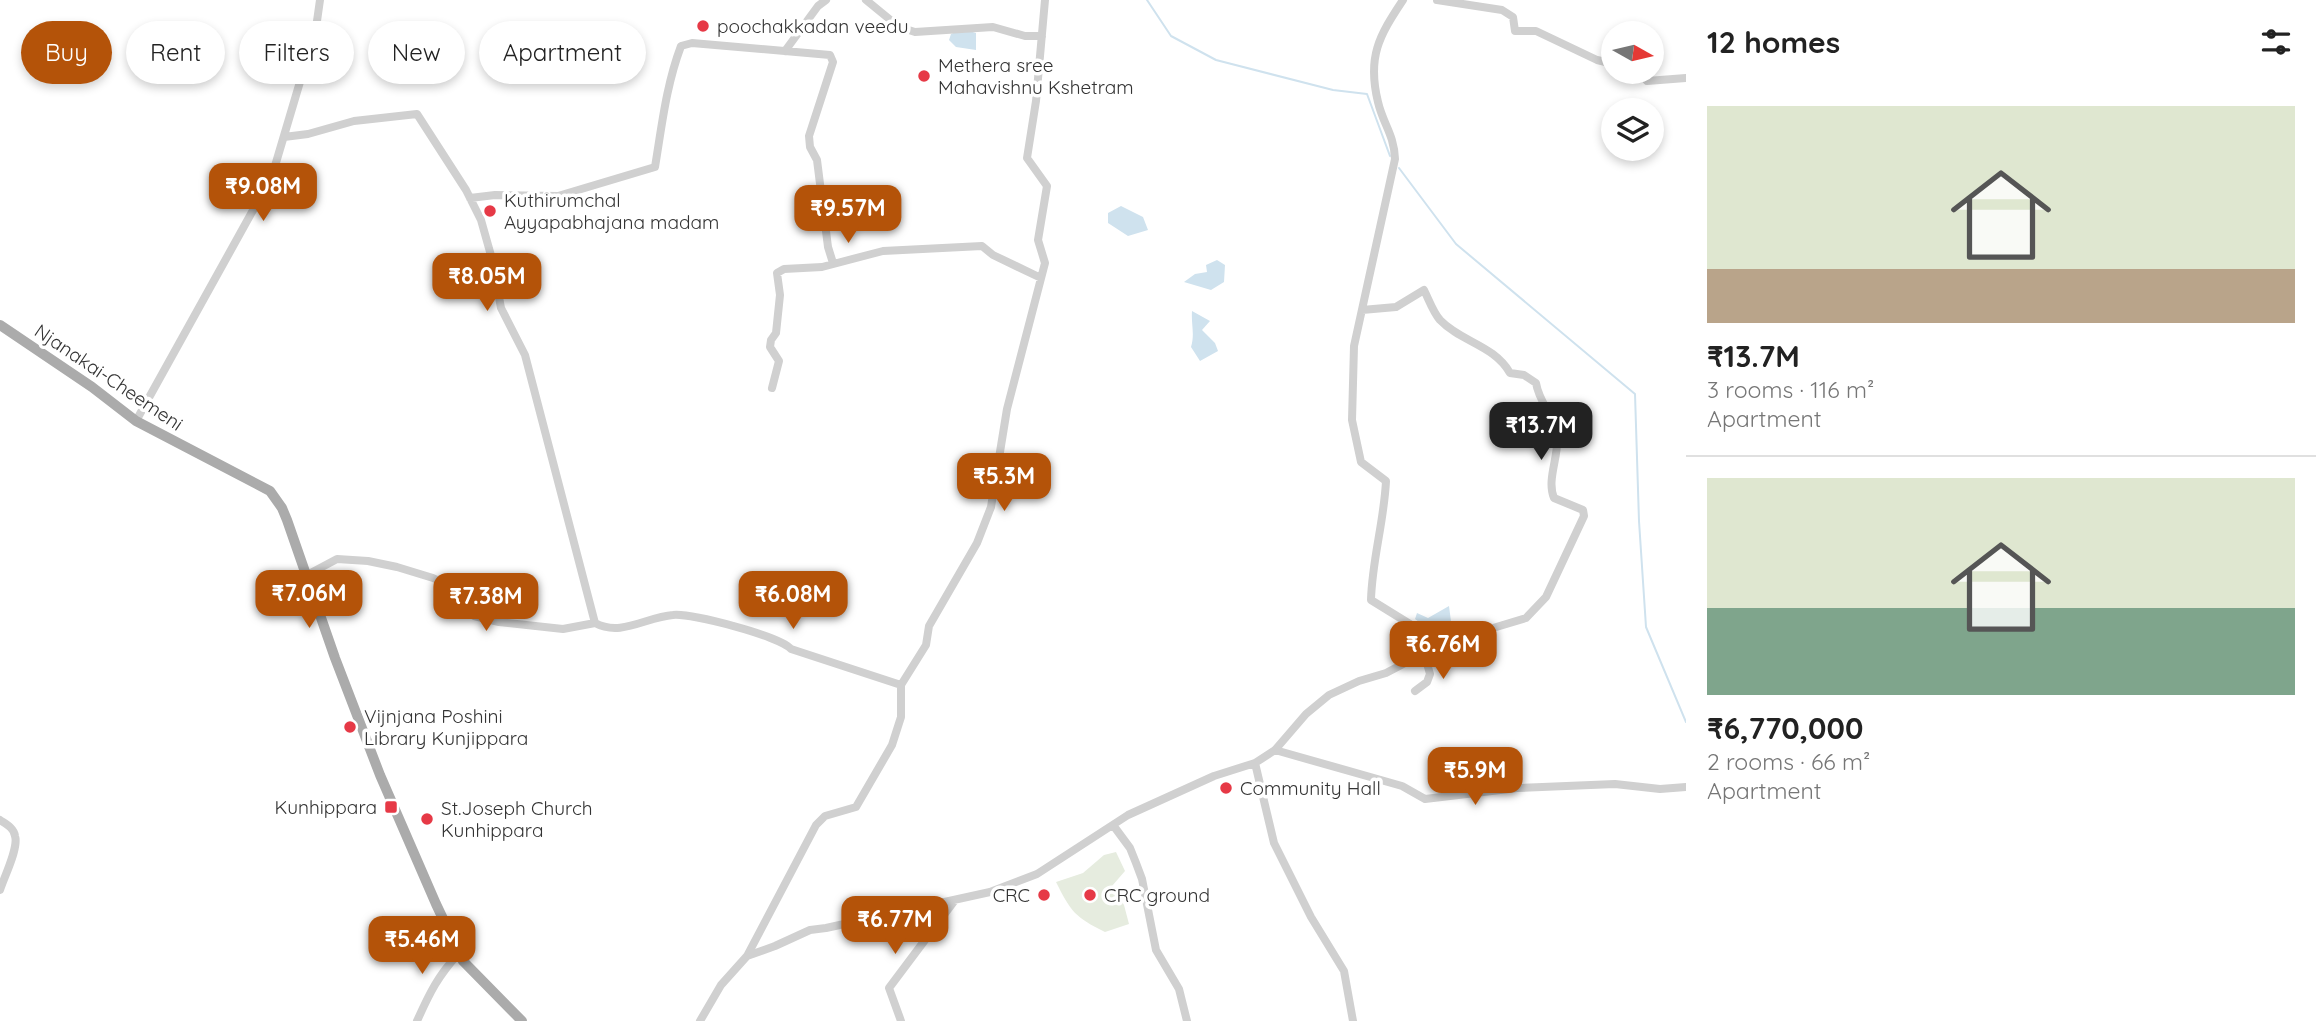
<!DOCTYPE html>
<meta charset="utf-8">
<style>
:root{--surface:#fff;--page:#f2f2f2;--text:#222;--muted:#767676;--line:#e0e0e0;--accent:#b45309}
body{margin:0;font-family:Quicksand,sans-serif;background:var(--page);color:var(--text);height:100vh;display:flex;flex-direction:column;font-size:26px;white-space:nowrap}
*{box-sizing:border-box;margin:0}
p{font-size:23px;color:var(--muted)}
.icon{flex:none;width:38px;height:38px;fill:none;stroke:currentColor;stroke-width:2;stroke-linecap:round;stroke-linejoin:round}
.map{position:relative;flex:1;overflow:hidden}
.drawer{display:flex;flex-direction:column;background:var(--surface);width:630px}
.drawer>*{flex:none}
.banner{position:absolute;left:21px;top:21px;width:665px;height:63px;display:flex;gap:14px}
.needle{width:46px;rotate:98deg}
.fabs{position:absolute;left:1601px;top:21px;display:grid;gap:14px}
.fabs a{display:grid;place-items:center;width:63px;height:63px;border-radius:50%;background:var(--surface);box-shadow:0 4px 10px #0003;font-size:35px}
.price{position:absolute;translate:-50% -60px;padding:0 16px;border-radius:14px;background:var(--accent);color:#fff;font-size:23px;line-height:46px;filter:drop-shadow(0 2px 4px #0008)}
.price::after{content:'';position:absolute;left:50%;top:42px;width:21px;height:16px;margin-left:-10px;background:inherit;clip-path:polygon(0 0,100% 0,50% 100%)}
.price.selected{background:#222;color:#fff}
ul{padding:0;list-style:none}
li{display:grid;align-content:center;gap:14px;height:371px;padding:0 21px}
li+li{border-top:2px solid var(--line)}
li span{display:grid;place-items:center;height:217px;border-radius:0px;color:#555}
li>.icon{margin-inline-start:auto}
span .icon{width:126px;height:126px;fill:#fffc;stroke-width:1}
li b{font-size:30px}
h2{display:flex;justify-content:space-between;align-items:center;height:84px;padding:0 21px;font-size:30px}
.pill{padding:0 24px;border-radius:32px;background:var(--surface);box-shadow:0 4px 10px #0003;font-size:24px;line-height:63px}
.pill.selected{background:var(--accent);color:#fff}
main{display:flex;flex:1;min-height:0}
.map>svg:first-child{display:block}
.green{fill:#e6ecdf}
.water{fill:#cfe2ee}
.lines{fill:none;stroke-linecap:round;stroke-linejoin:round}
.stream{stroke:#cfe2ee;stroke-width:2}
.minor{stroke:#d0d0d0;stroke-width:8}
.major{stroke:#ababab;stroke-width:10}
.poi-dot{fill:#e63946;stroke:#fff;stroke-width:2.5}
.labels{text-anchor:middle;stroke-width:7;stroke-linejoin:round;paint-order:stroke}
.poi-label{font-size:19px;fill:#333;stroke:#fff;text-anchor:start}
.street-label{font-size:19px;fill:#333;stroke:#fff}
</style>
<main>
<div class="map">
<svg width="1686" height="1021" viewBox="0 0 1686 1021">
<rect width="100%" height="100%" fill="#fff"/>
<path class="green" d="M1116,852L1125,871L1112,886L1124,905L1129,924L1105,932C1075,917 1071,912 1056,882L1083,873L1104,855Z"/>
<path class="water" d="M963,29L976,33V50L956,47L949,40L951,34Z
M1121,206L1143,217L1148,230L1128,236L1108,223V213Z
M1217,260L1225,265L1224,282L1211,290L1184,282L1195,274L1207,272L1206,265Z
M1192,311L1210,321L1202,330L1215,343L1218,351L1200,361L1191,347C1195,334 1191,324 1192,311Z
M1449,606L1452,629L1449,634L1437,635L1415,619L1417,613L1428,618Z"/>
<g class="lines">
<path class="stream" d="M1147,0L1171,36L1216,60L1333,90L1367,94L1390,156
M1399,168L1456,244L1635,394L1639,521L1646,627L1686,722"/>
<path class="minor" d="M866,0L899,27L915,32L993,27L1025,36H1042
M1437,0L1502,10L1513,17L1515,31H1536L1597,60L1614,64
M785,51L818,6L826,0
M1640,72L1647,81L1686,78
M284,137L308,134L354,121L417,114L466,190L481,220L492,259L501,308L525,355L595,623
M470,198L495,195L558,196L655,167C662,125 666,86 681,46L692,43L830,55L833,62L809,136L810,147L817,160L828,247L833,263
M1362,310L1396,307L1424,290C1429,300 1433,312 1440,320C1461,342 1494,345 1510,373L1524,375L1536,383C1539,402 1553,415 1557,433C1560,455 1546,479 1554,498L1583,510L1584,516L1546,597L1526,618L1493,628L1478,637L1457,642L1428,645
M772,388L779,361L770,347L771,340L776,333L780,295L777,273L784,269L822,267L883,251L982,246L993,255L1041,278
M136,421L272,176L316,28L320,0
M307,575L337,559L368,561L397,567L433,578L454,588L474,616L499,622L563,629L595,623C621,637 646,617 673,615C691,613 780,636 791,649L901,685
M1415,691L1427,682L1430,674L1424,653
M1275,750L1402,786L1425,799L1517,788L1615,784L1660,789L1686,787
M1255,763L1274,843L1311,917L1344,971L1353,1021
M0,820C6,824 14,828 15,836C19,848 4,877 0,890
M1113,825L1130,848L1136,863L1142,879L1156,950L1179,989L1187,1021
M747,956L816,825L825,816L856,807L892,745L901,717V685L926,645L929,626L977,543L991,507L1007,409L1045,263L1038,240L1047,186L1027,158L1036,101L1045,0
M417,1021C430,992 438,976 459,953
M700,1021L721,985L747,956L775,946L810,930L826,928L990,892L1037,874L1128,815L1214,776L1255,763L1275,750L1306,714L1329,695L1359,681L1386,673L1424,653L1428,645L1426,634L1371,600C1372,560 1384,522 1386,481L1361,462L1352,420L1354,346L1395,159C1394,134 1383,124 1378,102C1367,57 1379,36 1403,0
M901,1021L889,988L955,900"/>
<path class="major" d="M0,325L92,387L136,421L270,491L282,508L287,520L335,658L380,775L436,904L463,961L522,1021"/>
</g>
<g class="poi-dot">
<circle cx="703" cy="26" r="7"/>
<circle cx="924" cy="76" r="7"/>
<circle cx="490" cy="211" r="7"/>
<circle cx="350" cy="727" r="7"/>
<circle cx="1226" cy="788" r="7"/>
<rect x="384" y="800" width="14" height="14" rx="3.5"/>
<circle cx="427" cy="819" r="7"/>
<circle cx="1044" cy="895" r="7"/>
<circle cx="1090" cy="895" r="7"/>
</g>
<g class="labels">
<g class="poi-label">
<text x="717" y="33">poochakkadan veedu</text>
<text x="938" y="72">Methera sree<tspan x="938" dy="22">Mahavishnu Kshetram</tspan></text>
<text x="504" y="207">Kuthirumchal<tspan x="504" dy="22">Ayyapabhajana madam</tspan></text>
<text x="364" y="723">Vijnjana Poshini<tspan x="364" dy="22">Library Kunjippara</tspan></text>
<text x="1240" y="795">Community Hall</text>
<text x="377" y="814" text-anchor="end">Kunhippara</text>
<text x="441" y="815">St.Joseph Church<tspan x="441" dy="22">Kunhippara</tspan></text>
<text x="1030" y="902" text-anchor="end">CRC</text>
<text x="1104" y="902">CRC ground</text>
</g>
<g class="street-label">
<text transform="translate(109 377) rotate(34)" y="7">Njanakai-Cheemeni</text>
</g>
</g>
</svg>
<div class="fabs">
<a><svg class="needle" viewBox="-14 -14 28 28"><path d="M0-13l5 13h-10z" fill="#e53935"/><path d="M0 13l5-13h-10z" fill="#767676"/></svg></a>
<a><svg class="icon" aria-label="layers" viewBox="0 0 24 24"><path d="M12 4l9 5-9 5-9-5zM3 14l9 5 9-5"/></svg></a>
</div>
<b class="price" style="left:263px;top:223px">₹9.08M</b>
<b class="price" style="left:848px;top:245px">₹9.57M</b>
<b class="price" style="left:487px;top:313px">₹8.05M</b>
<b class="price selected" style="left:1541px;top:462px">₹13.7M</b>
<b class="price" style="left:1004px;top:513px">₹5.3M</b>
<b class="price" style="left:309px;top:630px">₹7.06M</b>
<b class="price" style="left:793px;top:631px">₹6.08M</b>
<b class="price" style="left:486px;top:633px">₹7.38M</b>
<b class="price" style="left:1443px;top:681px">₹6.76M</b>
<b class="price" style="left:1475px;top:807px">₹5.9M</b>
<b class="price" style="left:895px;top:956px">₹6.77M</b>
<b class="price" style="left:422px;top:976px">₹5.46M</b>
<div class="banner">
<a class="pill selected">Buy</a>
<a class="pill">Rent</a>
<a class="pill">Filters</a>
<a class="pill">New</a>
<a class="pill">Apartment</a>
</div>
</div>
<section class="drawer">
<h2>12 homes<svg class="icon" aria-label="filters" viewBox="0 0 24 24"><path d="M4 7h16M4 17h16"/><circle cx="9" cy="7" r="2"/><circle cx="15" cy="17" r="2"/></svg></h2>
<ul>
<li><span style="background:linear-gradient(#dfe7d0 75%,#b9a48a 0)"><svg class="icon" aria-label="home" viewBox="0 0 24 24"><path d="M3 11l9-7 9 7M6 9v11h12V9"/></svg></span><div><b>₹13.7M</b><p>3 rooms · 116 m²</p><p>Apartment</p></div></li>
<li><span style="background:linear-gradient(#dfe7d0 60%,#7fa58c 0)"><svg class="icon" aria-label="home" viewBox="0 0 24 24"><path d="M3 11l9-7 9 7M6 9v11h12V9"/></svg></span><div><b>₹6,770,000</b><p>2 rooms · 66 m²</p><p>Apartment</p></div></li>
</ul>
</section>
</main>
